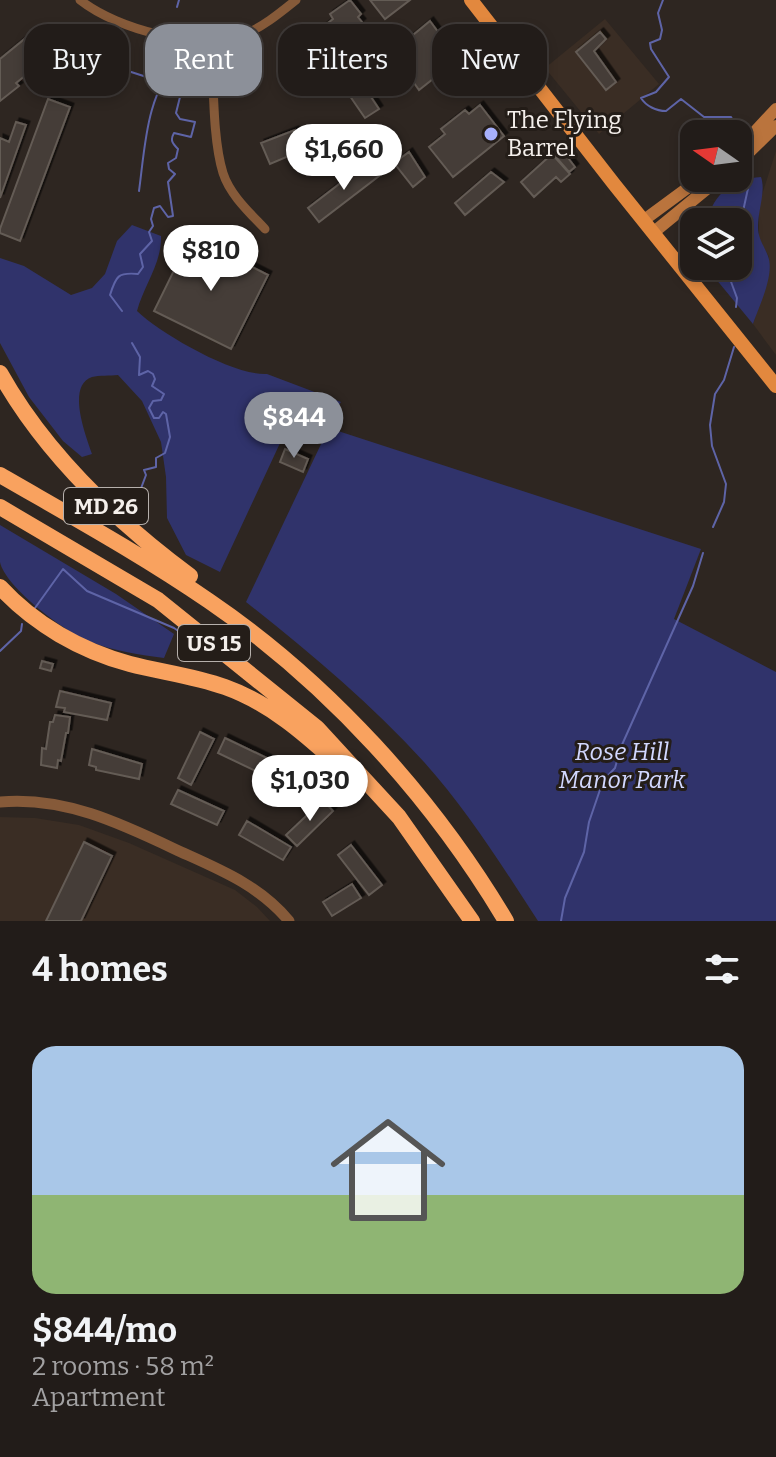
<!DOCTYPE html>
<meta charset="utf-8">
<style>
:root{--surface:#221c19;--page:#2e2926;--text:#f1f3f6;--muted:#a2a1a2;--line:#3f3a38;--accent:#8c9099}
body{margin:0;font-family:Bitter,serif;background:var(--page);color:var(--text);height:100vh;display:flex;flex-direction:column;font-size:30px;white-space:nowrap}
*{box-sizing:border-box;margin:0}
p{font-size:26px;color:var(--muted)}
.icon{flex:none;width:44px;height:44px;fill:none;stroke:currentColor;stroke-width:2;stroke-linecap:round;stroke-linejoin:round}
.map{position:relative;height:921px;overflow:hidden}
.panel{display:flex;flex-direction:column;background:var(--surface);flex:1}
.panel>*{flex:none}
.guide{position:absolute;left:24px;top:24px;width:728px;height:72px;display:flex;gap:16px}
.needle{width:52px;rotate:284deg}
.fabs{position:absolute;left:680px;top:120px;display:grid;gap:16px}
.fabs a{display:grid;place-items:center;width:72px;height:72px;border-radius:16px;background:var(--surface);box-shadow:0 4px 12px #0003,0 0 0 2px var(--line);font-size:40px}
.price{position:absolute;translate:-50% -68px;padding:0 18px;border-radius:28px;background:#fff;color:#222;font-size:26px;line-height:52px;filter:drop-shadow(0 2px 4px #0008)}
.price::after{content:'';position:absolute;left:50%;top:48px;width:24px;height:18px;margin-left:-12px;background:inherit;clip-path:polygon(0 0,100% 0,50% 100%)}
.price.current{background:var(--accent);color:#fff}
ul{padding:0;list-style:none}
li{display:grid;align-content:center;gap:16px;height:424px;padding:0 32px}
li+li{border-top:2px solid var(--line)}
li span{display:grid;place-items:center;height:248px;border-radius:24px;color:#555}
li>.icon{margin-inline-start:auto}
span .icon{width:144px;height:144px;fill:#fffc;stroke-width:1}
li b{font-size:34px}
h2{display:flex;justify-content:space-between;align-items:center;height:96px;padding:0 32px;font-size:34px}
.chip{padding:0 28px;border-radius:24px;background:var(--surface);box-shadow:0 4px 12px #0003,0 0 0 2px var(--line);font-size:28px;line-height:72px}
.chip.current{background:var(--accent);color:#fff}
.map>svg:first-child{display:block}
.built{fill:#3a2d24}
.green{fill:#30336b}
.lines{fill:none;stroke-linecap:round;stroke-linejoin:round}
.stream{stroke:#5e64a7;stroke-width:2}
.building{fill:#453d37;stroke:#645b55;stroke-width:2;filter:url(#shadow)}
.minor{stroke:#865a39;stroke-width:9}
.tertiary{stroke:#865a39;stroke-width:11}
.secondary{stroke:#ba743d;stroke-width:12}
.primary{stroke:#e2883e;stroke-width:14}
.motorway{stroke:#f9a25f;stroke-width:16}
.poi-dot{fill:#a7b0fc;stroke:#241d18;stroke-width:3}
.labels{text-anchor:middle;stroke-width:6;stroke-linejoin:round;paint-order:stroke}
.shield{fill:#241d18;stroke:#b6b0ac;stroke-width:2}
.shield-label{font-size:22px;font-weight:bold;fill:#f4efeb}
.poi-label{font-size:24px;fill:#f4efeb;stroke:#241d18;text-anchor:start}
.park-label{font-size:24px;font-style:italic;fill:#d2d8ff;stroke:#241d18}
</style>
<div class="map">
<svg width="776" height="921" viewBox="0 0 776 921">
<defs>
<filter id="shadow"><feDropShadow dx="3.5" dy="-3.5" stdDeviation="0" flood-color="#0009"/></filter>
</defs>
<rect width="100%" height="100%" fill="#2e2621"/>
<path class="built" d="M605,19L659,84L599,134L545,68Z
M776,151V355L753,324L769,273V257L759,239V204Z
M0,817L35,818L79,825L129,843L235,890L257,907L270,921H0Z"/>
<path class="green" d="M761,177C766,191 758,210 758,227C758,239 764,245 768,256C775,275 759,306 753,324L706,267L738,266V222L707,221C714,193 733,179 761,177Z
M132,225L161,236C162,263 144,285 137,311C161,334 234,376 267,374L341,402L327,423L315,425L296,422L281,441L220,572L186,555L167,518L166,477L161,442L142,401L118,375C110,376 99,375 92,377C66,386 86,436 92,454L82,457L63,441L29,397L0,343V258L24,266L71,295L92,288L105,274L117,241Z
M335,430L701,549L674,619L776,672V921H538C503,867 467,810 424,762C370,703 309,652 246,602L322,442Z
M0,525L116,594L174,634L164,658C140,655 115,651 91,642C67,634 5,587 0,562C0,551 0,536 0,525Z"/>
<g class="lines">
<path class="stream" d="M663,0L658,13L662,30L660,39L650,43L651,49L669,77L656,92L641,98C646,106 656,111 666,111L681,99L704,117H731L734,123
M177,7L179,0
M125,70L162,82
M738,234L749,184
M735,266L730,279L737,298L736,307
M122,311L110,295C116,276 118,272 138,274L143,267L140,254L152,241L149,232L153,226L151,219L154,208L160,206L168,217L173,216L168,182L175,174L169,169L168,163L176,158L178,149C172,143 170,140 174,133L191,137L195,122L180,119L176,113L182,89L183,72L180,61C146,91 145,148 139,191
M128,500L133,491H140L146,475L144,470L156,467V458L165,453L170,437L166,414L163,412L159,418H154L149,408L153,401L161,400L164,394L152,386L155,379L153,374L148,371L139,375L140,357L132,343
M713,527L724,502L726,484L712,446L710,425L715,394L724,380L734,347
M35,608L63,569L87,591L174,628L203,648
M0,651L21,631L22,624
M561,921L565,898L584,852L589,822L603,781L615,768L621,747L693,586L703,553"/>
</g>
<path class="building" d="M350,0L361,14L358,17L362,22L331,46L319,30L333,19L330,14Z
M370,0H410L385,19Z
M430,21L458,59L419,90L414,83L407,88L384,59Z
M38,28L57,50L16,83L19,86L0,101V59Z
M600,32L606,39L594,51L616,82L606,90L576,52Z
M81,67L92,79L84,87L73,76Z
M357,76L379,109L365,118L343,86Z
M48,99L70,107L20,241L0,233V229Z
M480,105L504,136L453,177L429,147L445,134L441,129L465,110L469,114Z
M16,122L26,125L0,198V138L9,142Z
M295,130L303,150L270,164L261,143Z
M562,150L575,167L569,172L555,156Z
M409,152L425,177L413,187L394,163Z
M552,154L570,174L561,182L556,177L534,197L521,182Z
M368,162L379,176L319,222L308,208Z
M491,172L504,182L465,215L455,203Z
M191,236L268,275L231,349L154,311Z
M285,449L308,459L303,472L280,462Z
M42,661L53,664L51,671L40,668Z
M60,691L111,703L107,720L64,712L65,708L56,707Z
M55,715L70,717L68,733H66L61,761L58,760L57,768L41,765L42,748L46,749L50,722H53Z
M200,732L214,739L191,785L178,778Z
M225,738L271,760L264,775L218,753Z
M92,749L142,764L139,779L96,770V767L89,765Z
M178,790L224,811L217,825L171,804Z
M323,800L333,811L297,846L286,835Z
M247,821L291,847L283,860L239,835Z
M84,842L112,856L81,921H46Z
M351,845L382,885L369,895L338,855Z
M352,884L361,898L332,916L323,902Z"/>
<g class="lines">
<path class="minor" d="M80,0C118,30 199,51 245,34C263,27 281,12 296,0
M211,40C214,79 212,138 223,173C230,195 250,213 265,229"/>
<path class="tertiary" d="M0,802C66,796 124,825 181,852C221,870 260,886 289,921"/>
<path class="secondary" d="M738,150L776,109
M738,163L776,126
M644,220L701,178
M654,232L720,178"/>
<path class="primary" d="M471,0L614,184L776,386"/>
<path class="motorway" d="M0,373C46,455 116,521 190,576
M0,475C71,516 142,555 209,601C328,682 433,798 506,921
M0,507L158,600L317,728L399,817L472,921
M0,587C34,624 81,651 130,664C161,672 194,676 225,687C270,703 305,734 340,766"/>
</g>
<circle class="poi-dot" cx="491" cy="134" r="8"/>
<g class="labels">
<g class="shield">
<rect x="64" y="488" width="84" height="36" rx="6"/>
<rect x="178" y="625" width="72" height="36" rx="6"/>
</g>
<g class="shield-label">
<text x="106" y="514">MD 26</text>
<text x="214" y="651">US 15</text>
</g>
<g class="poi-label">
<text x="507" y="128">The Flying<tspan x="507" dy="28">Barrel</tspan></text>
</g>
<g class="park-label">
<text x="622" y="760">Rose Hill<tspan x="622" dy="28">Manor Park</tspan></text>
</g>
</g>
</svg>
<div class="fabs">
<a><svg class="needle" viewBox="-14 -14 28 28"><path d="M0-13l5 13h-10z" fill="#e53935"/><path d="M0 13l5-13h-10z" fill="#a2a1a2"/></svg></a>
<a><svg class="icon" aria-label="layers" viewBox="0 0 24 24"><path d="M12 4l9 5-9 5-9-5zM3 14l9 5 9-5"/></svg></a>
</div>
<b class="price" style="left:344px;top:192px">$1,660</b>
<b class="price" style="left:211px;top:293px">$810</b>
<b class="price current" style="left:294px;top:460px">$844</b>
<b class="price" style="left:310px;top:823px">$1,030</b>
<div class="guide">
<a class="chip">Buy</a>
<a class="chip current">Rent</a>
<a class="chip">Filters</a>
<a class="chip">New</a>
</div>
</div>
<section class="panel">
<h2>4 homes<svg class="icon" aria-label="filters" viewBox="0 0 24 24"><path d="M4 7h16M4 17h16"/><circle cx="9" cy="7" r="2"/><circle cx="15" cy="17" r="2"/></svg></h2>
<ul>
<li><span style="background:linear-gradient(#a9c7e8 60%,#8fb573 0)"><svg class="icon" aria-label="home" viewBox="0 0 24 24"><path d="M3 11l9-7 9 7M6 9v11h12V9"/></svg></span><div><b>$844/mo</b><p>2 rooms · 58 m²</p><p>Apartment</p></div></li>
</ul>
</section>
